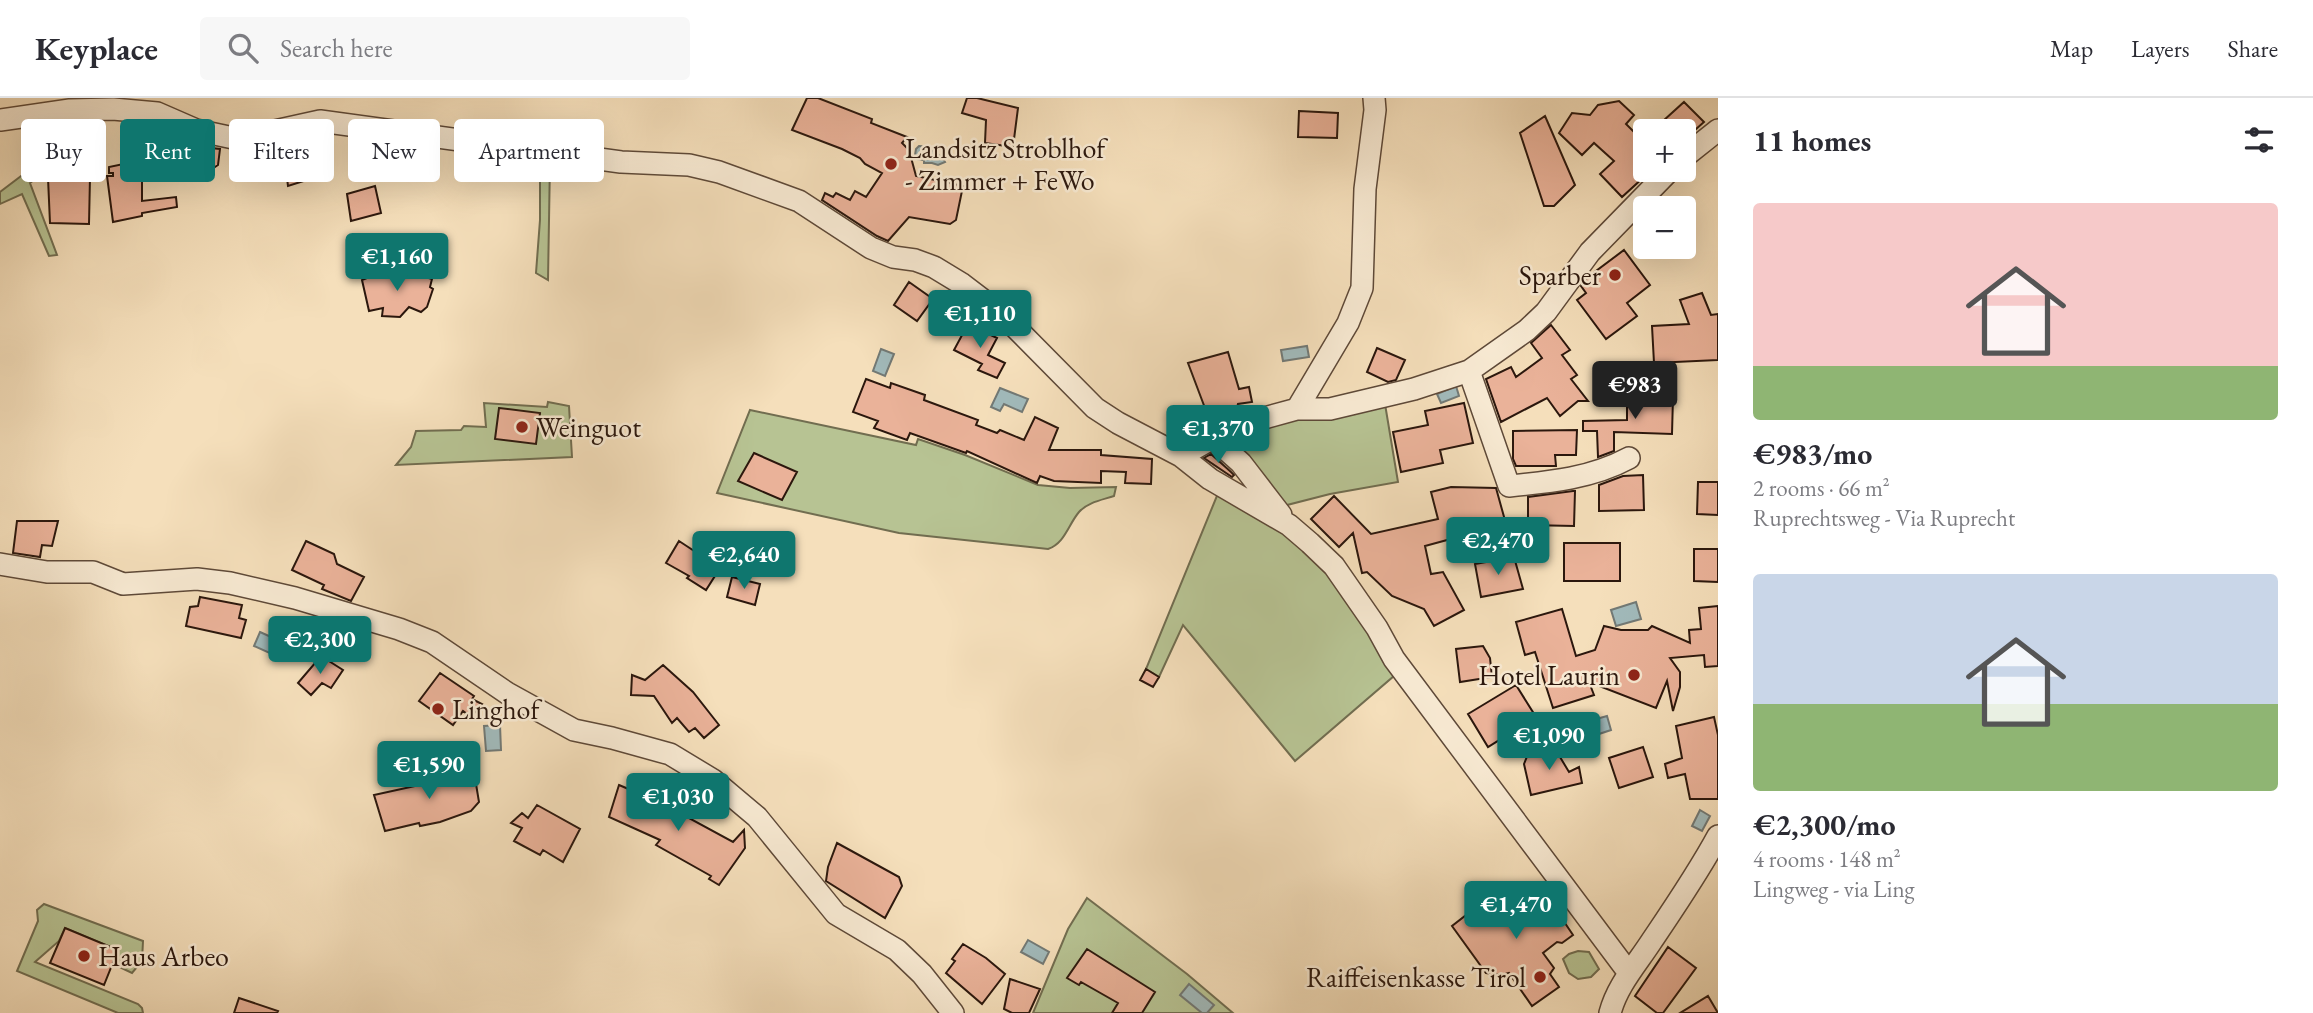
<!DOCTYPE html>
<meta charset="utf-8">
<style>
:root{--surface:#fff;--page:#f7f7f7;--text:#2b2b33;--muted:#7c7c81;--line:#e1e1e2;--accent:#0f766e}
body{margin:0;font-family:"EB Garamond",serif;background:var(--page);color:var(--text);height:100vh;display:flex;flex-direction:column;font-size:26px;white-space:nowrap}
*{box-sizing:border-box;margin:0}
p{font-size:23px;color:var(--muted)}
.icon{flex:none;width:38px;height:38px;fill:none;stroke:currentColor;stroke-width:2;stroke-linecap:round;stroke-linejoin:round}
.map{position:relative;flex:1;overflow:hidden}
.details{display:flex;flex-direction:column;background:var(--surface);width:595px}
.details>*{flex:none}
.guide{position:absolute;left:21px;top:21px;width:665px;height:63px;display:flex;gap:14px}
.tools{position:absolute;left:1633px;top:21px;display:grid;gap:14px}
.tools a{display:grid;place-items:center;width:63px;height:63px;border-radius:7px;background:var(--surface);box-shadow:0 7px 28px #0002;font-size:35px}
.price{position:absolute;translate:-50% -60px;padding:0 16px;border-radius:7px;background:var(--accent);color:#fff;font-size:23px;line-height:46px;filter:drop-shadow(0 2px 4px #0008)}
.price::after{content:'';position:absolute;left:50%;top:42px;width:21px;height:16px;margin-left:-10px;background:inherit;clip-path:polygon(0 0,100% 0,50% 100%)}
.price.active{background:#222;color:#fff}
ul{padding:0;list-style:none}
li{display:grid;align-content:center;gap:14px;height:371px;padding:0 35px}
li span{display:grid;place-items:center;height:217px;border-radius:7px;color:#555}
li>.icon{margin-inline-start:auto}
span .icon{width:126px;height:126px;fill:#fffc;stroke-width:1}
li b{font-size:30px}
h2{display:flex;justify-content:space-between;align-items:center;height:84px;padding:0 35px;font-size:30px}
.chip{padding:0 24px;border-radius:7px;background:var(--surface);box-shadow:0 7px 28px #0002;font-size:24px;line-height:63px}
.chip.active{background:var(--accent);color:#fff}
header{display:flex;align-items:center;gap:42px;box-sizing:border-box;height:98px;padding:0 35px;background:var(--surface);border-bottom:2px solid var(--line)}
header strong{font-size:33px}
nav{display:flex;gap:38px;margin-inline-start:auto;font-size:24px}
.search{width:490px;height:63px;background:var(--page);display:flex;align-items:center;gap:18px;box-sizing:border-box;padding:0 24px;border-radius:7px;color:var(--muted);font-size:26px}
main{display:flex;flex:1;min-height:0}
.map>svg:first-child{display:block}
.green{fill:#b7c393;stroke:#716d50;stroke-width:2}
.water{fill:#a1babb;stroke:#727975;stroke-width:2}
.building{fill:#eab299;stroke:#2b170d;stroke-width:2}
.lines{fill:none;stroke-linecap:round;stroke-linejoin:round}
.minor-casing{stroke:#5e4938;stroke-width:24}
.minor{stroke:#f8ead3;stroke-width:21}
.poi-dot{fill:#8f2418;stroke:#f8ead3;stroke-width:2.5}
.labels{text-anchor:middle;stroke-width:5;stroke-linejoin:round;paint-order:stroke}
.poi-label{font-size:28px;fill:#2b170d;stroke:#f8ead3;text-anchor:start}
</style>
<header>
<strong>Keyplace</strong>
<div class="search"><svg class="icon" aria-label="search" viewBox="0 0 24 24"><circle cx="10" cy="10" r="6"/><path d="M15 15l6 6"/></svg>Search here</div>
<nav><a>Map</a><a>Layers</a><a>Share</a></nav>
</header>
<main>
<div class="map">
<svg width="1718" height="915" viewBox="0 0 1718 915">
<rect width="100%" height="100%" fill="#f5dfbb"/>
<filter id="stains"><feTurbulence type="fractalNoise" baseFrequency=".00286" numOctaves="4"/><feColorMatrix values="0 0 0 0 .2 0 0 0 0 .09 0 0 0 0 .02 0 0 0 .5 -.17"/></filter>
<radialGradient id="worn" r=".72"><stop offset=".6" stop-color="#630" stop-opacity="0"/><stop offset="1" stop-color="#630" stop-opacity=".3"/></radialGradient>
<path class="green" d="M70,12L68,56L30,85L57,157L49,158L22,96L0,106V94L58,50L59,14Z
M550,63L548,182L536,175L540,122V81Z
M548,304L569,308L572,359L396,367L411,349L416,333L461,332L464,328L486,329L484,305L547,309Z
M1385,306L1398,384L1330,396L1283,408L1251,367L1234,338L1290,321Z
M750,312L916,347L918,341L965,357L1038,387L1070,390L1116,389L1114,398C1102,402 1088,404 1079,414C1068,427 1065,445 1048,451L899,435L717,395Z
M1221,388L1289,427L1402,571L1295,663L1183,527L1159,579L1146,571Z
M1087,800L1187,876L1233,915H1033L1068,831Z
M44,806L143,843L142,863L132,875L113,866L118,852L65,830L59,843L35,864L138,906L142,910L143,915H118L17,873L38,823L37,812Z
M1578,853L1589,854L1599,871L1591,879L1578,881L1569,875L1563,861L1569,856Z"/>
<path class="water" d="M84,24L90,30L84,47L75,45L77,39L75,29L79,25Z
M919,48C927,48 941,57 945,64L938,67L932,65H924V62L917,61L915,57L916,51Z
M1307,248L1309,259L1283,263L1281,252Z
M881,251L894,256L885,278L873,273Z
M1456,288L1459,298L1441,305L1437,296Z
M1000,290L1028,301L1022,314L1004,306L1000,313L991,309Z
M1636,504L1641,521L1616,528L1611,512Z
M260,534L280,543L274,557L254,548Z
M1607,618L1611,632L1587,640L1582,625Z
M500,627L501,652L486,653L484,628Z
M1700,712L1710,718L1702,733L1692,728Z
M1028,842L1049,854L1043,866L1021,854Z
M1189,886L1214,907L1207,915H1202L1180,897Z"/>
<path class="building" d="M807,0H818L872,21L871,25L907,39L902,45L909,52L916,78L963,88L956,122L950,126L909,119L888,143L877,138L822,102L825,95L833,99L836,95L850,102L855,93L866,99L882,75L865,66L860,60L842,51L792,32Z
M967,0H977L1018,10L1013,49L985,45L986,22L962,15Z
M1619,3L1634,17L1626,26L1645,45V78L1622,99L1600,76L1614,63L1594,45L1582,57L1559,35L1572,15L1590,17L1598,7Z
M1684,4L1704,24L1686,40L1684,43V33H1652Z
M1299,13L1338,15L1337,40L1298,39Z
M1545,18L1575,87L1554,108H1544L1520,35Z
M132,26L155,28L154,44L175,41V46L220,51L218,67L209,73L142,74V103L176,99L177,109L142,115V118L113,124L107,78H113V75H109V69L138,63L137,39H131Z
M312,38V43H317L319,53L323,51L329,75L288,88L286,72H275L270,55Z
M90,79L89,126L50,125L48,80Z
M375,88L381,115L351,123L347,96Z
M1624,152L1650,187L1627,205L1637,218L1606,241L1577,202L1586,195L1581,188L1588,179Z
M379,175H412L432,181L430,189L433,191L427,209L421,214L409,209L400,219L382,218L383,210L369,213L362,182Z
M909,184L933,201L917,223L894,207Z
M1702,195L1711,217L1718,216V262L1654,265L1652,228L1689,226L1680,202Z
M968,226L997,240L988,257L1005,265L997,280L978,272L982,266L954,252Z
M1551,227L1570,252L1562,257L1577,277L1571,281L1588,303H1578L1560,318L1547,300L1501,324L1486,281L1511,269L1516,279L1542,260L1531,245Z
M1377,250L1405,262L1396,282L1388,284L1367,274Z
M1228,254L1239,291L1249,289L1252,304L1238,306L1235,317L1211,326L1188,265Z
M866,281L890,290L891,285L925,297L924,302L978,322L976,327L997,335L1000,332L1024,342L1035,319L1058,330L1049,352H1101V357L1152,361L1151,386L1125,385L1126,374L1101,373V385L1054,383L1040,378L1037,385L967,353L966,355L910,335L907,342L874,330L878,323L853,314Z
M1627,298L1673,299L1672,336L1614,334V353L1598,359L1597,333H1583V323L1627,322Z
M1464,305L1473,345L1440,352L1443,365L1401,374L1393,334L1428,327L1425,313Z
M499,310L540,315L536,346L495,341Z
M1577,332L1576,357H1555L1556,368H1516L1513,361V333Z
M754,355L797,374L782,402L738,383Z
M1211,356L1231,374L1234,377L1232,379L1204,360Z
M1643,377L1644,412L1599,413V387L1623,378Z
M1698,384H1718V417L1697,416Z
M1451,389L1496,390L1506,426L1425,448L1431,476L1443,474L1464,512L1434,528L1424,511L1392,498L1367,474L1362,475L1353,435L1339,449L1311,421L1334,398L1371,436L1438,421L1431,394Z
M1573,393H1575L1574,428L1528,427V399Z
M17,423H58L52,448L42,447L40,459L13,455Z
M306,443L334,456L337,466L364,479L351,503L322,491L324,487L292,472Z
M679,443L720,470L706,492L687,480L689,478L666,465Z
M1564,445H1620V483H1564Z
M1694,451H1718V484L1694,483Z
M1514,459L1523,491L1481,499L1475,466Z
M732,479L760,486L755,507L727,499Z
M200,499L242,507L239,520L246,522L241,540L186,528L190,509L198,508Z
M1718,508V568L1705,569L1704,557L1670,560L1680,574V589L1673,613L1667,583L1656,610L1589,584L1594,597L1553,610L1535,554L1525,557L1516,524L1562,511L1576,558L1595,552L1604,528L1621,532H1648L1652,528L1690,545L1689,532L1701,531L1699,510Z
M1483,548L1490,560L1492,579L1460,584L1456,551Z
M321,558L343,572L331,590L322,585L311,597L298,585Z
M663,567L693,594L719,627L704,640L695,630L689,634L677,620L672,625L654,598L631,597L632,577L645,582Z
M1146,571L1159,579L1153,589L1140,582Z
M440,575L474,598L472,601L482,606L471,619L463,613L453,627L419,603Z
M1516,587L1536,619L1488,649L1468,616Z
M1714,619L1718,637V701H1690L1685,676L1668,680L1665,666L1682,660L1676,628Z
M1554,649L1569,674L1579,669L1582,685L1531,697L1524,666L1528,656Z
M1643,649L1653,679L1619,690L1609,660Z
M454,671L464,673L476,686L479,704L471,713L440,724L420,728L419,725L385,733L374,697L438,683V678Z
M619,687L659,704L664,696L680,704L674,712L733,744L744,732L745,750L719,787L709,781L711,778L656,747L660,742L609,719Z
M537,707L580,731L563,764L543,752L540,757L514,743L522,730L511,725L522,715L528,720Z
M837,745L899,779L902,788L885,820L826,783L828,769Z
M1544,794L1573,837L1562,845L1557,844L1543,855L1554,870L1550,876L1559,889L1532,908L1509,875L1501,877L1486,875L1452,828L1483,804L1494,800L1526,806Z
M65,830L118,852L104,887L50,865Z
M963,846L986,860L1005,876L982,906L946,875L955,863L952,861Z
M1668,849L1696,870L1663,915H1657L1635,898Z
M1087,851L1155,894L1142,915H1112L1118,905L1081,884L1079,887L1067,880Z
M1010,881L1040,891L1029,915H1012L1004,911Z
M1708,898L1718,915H1680Z
M239,900L278,913L277,915H234Z"/>
<g class="lines">
<g class="minor-casing">
<path id="minor" d="M0,22L70,12L113,11L157,15L196,32L238,41L320,23L621,64L689,67L719,74L799,103L871,150L893,159L915,162L934,169L962,186L1004,218L1095,310L1118,325L1181,358L1210,381L1289,427L1310,445L1334,468L1377,530L1394,561L1629,875
M1684,59L1718,32
M1469,273L1509,388C1551,384 1592,380 1629,360
M1297,311L1348,225L1362,190L1365,91L1375,12L1374,0
M1213,340L1241,365L1281,417
M1181,358L1213,340L1257,322L1297,311H1330L1414,291L1469,273L1527,232L1546,214L1590,154L1670,72
M0,466L47,474H93L123,486L197,481L230,485L295,500L399,531L432,544L507,595L574,632L612,640L670,656L713,682L757,719L836,816L897,852L922,876L953,915
M1610,915C1617,888 1636,867 1651,844C1674,810 1698,775 1718,738"/>
</g>
<use href="#minor" class="minor"/>
</g>
<g class="poi-dot">
<circle cx="891" cy="66" r="7"/>
<circle cx="1615" cy="177" r="7"/>
<circle cx="522" cy="329" r="7"/>
<circle cx="1634" cy="577" r="7"/>
<circle cx="438" cy="611" r="7"/>
<circle cx="84" cy="858" r="7"/>
<circle cx="1540" cy="879" r="7"/>
</g>
<g class="labels">
<g class="poi-label">
<text x="905" y="60">Landsitz Stroblhof<tspan x="905" dy="32">- Zimmer + FeWo</tspan></text>
<text x="1601" y="187" text-anchor="end">Sparber</text>
<text x="536" y="339">Weinguot</text>
<text x="1620" y="587" text-anchor="end">Hotel Laurin</text>
<text x="452" y="621">Linghof</text>
<text x="98" y="868">Haus Arbeo</text>
<text x="1526" y="889" text-anchor="end">Raiffeisenkasse Tirol</text>
</g>
</g>
<rect width="100%" height="100%" filter="url(#stains)"/>
<rect width="100%" height="100%" fill="url(#worn)"/>
</svg>
<div class="tools">
<a>+</a>
<a>−</a>
</div>
<b class="price" style="left:397px;top:195px">€1,160</b>
<b class="price" style="left:980px;top:252px">€1,110</b>
<b class="price active" style="left:1635px;top:323px">€983</b>
<b class="price" style="left:1218px;top:367px">€1,370</b>
<b class="price" style="left:1498px;top:479px">€2,470</b>
<b class="price" style="left:744px;top:493px">€2,640</b>
<b class="price" style="left:320px;top:578px">€2,300</b>
<b class="price" style="left:1549px;top:674px">€1,090</b>
<b class="price" style="left:429px;top:703px">€1,590</b>
<b class="price" style="left:678px;top:735px">€1,030</b>
<b class="price" style="left:1516px;top:843px">€1,470</b>
<div class="guide">
<a class="chip">Buy</a>
<a class="chip active">Rent</a>
<a class="chip">Filters</a>
<a class="chip">New</a>
<a class="chip">Apartment</a>
</div>
</div>
<section class="details">
<h2>11 homes<svg class="icon" aria-label="filters" viewBox="0 0 24 24"><path d="M4 7h16M4 17h16"/><circle cx="9" cy="7" r="2"/><circle cx="15" cy="17" r="2"/></svg></h2>
<ul>
<li><span style="background:linear-gradient(#f6c9c9 75%,#8fb573 0)"><svg class="icon" aria-label="home" viewBox="0 0 24 24"><path d="M3 11l9-7 9 7M6 9v11h12V9"/></svg></span><div><b>€983/mo</b><p>2 rooms · 66 m²</p><p>Ruprechtsweg - Via Ruprecht</p></div></li>
<li><span style="background:linear-gradient(#c9d6e8 60%,#8fb573 0)"><svg class="icon" aria-label="home" viewBox="0 0 24 24"><path d="M3 11l9-7 9 7M6 9v11h12V9"/></svg></span><div><b>€2,300/mo</b><p>4 rooms · 148 m²</p><p>Lingweg - via Ling</p></div></li>
</ul>
</section>
</main>
